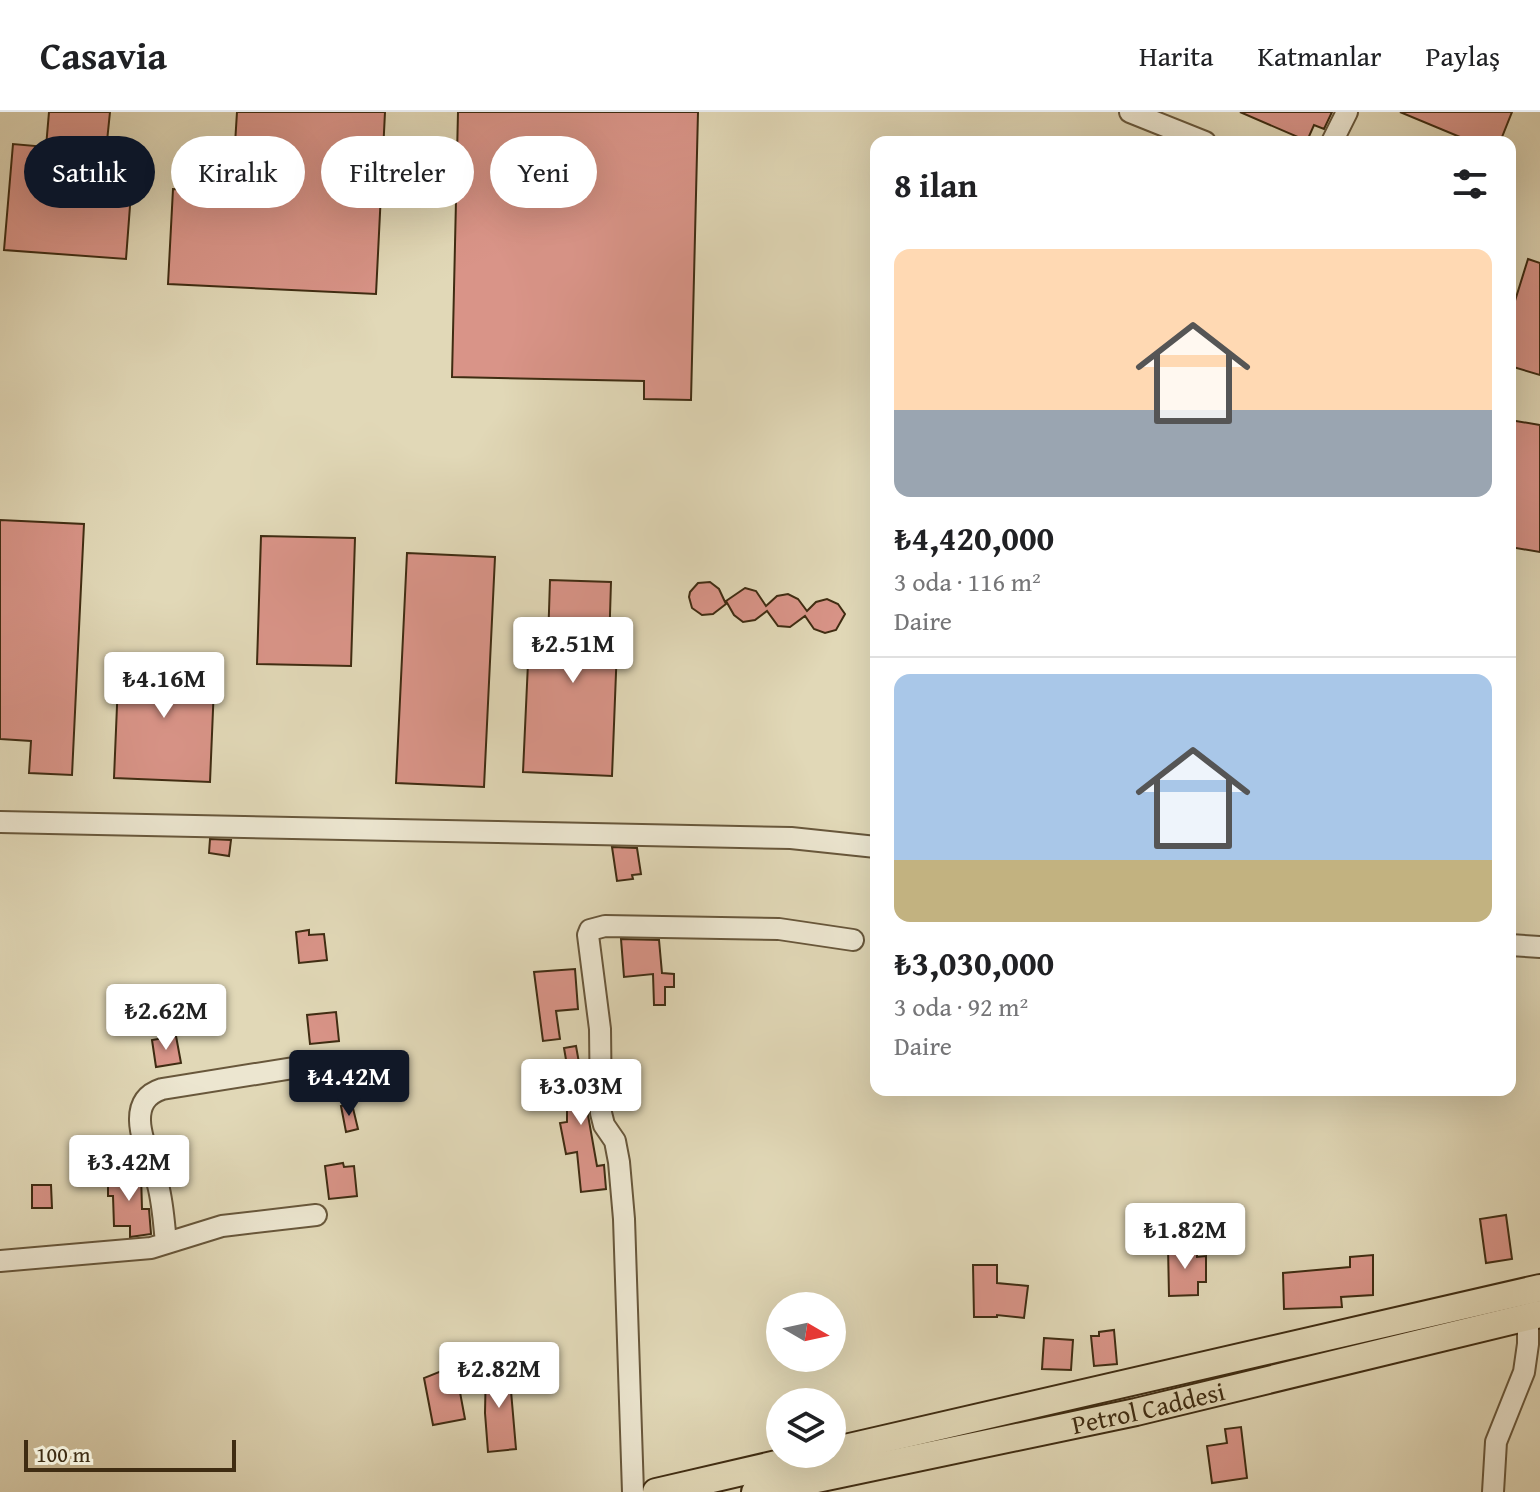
<!DOCTYPE html>
<html lang="tr">
<meta charset="utf-8">
<style>
:root{--surface:#fff;--page:#f2f2f2;--text:#202124;--muted:#757577;--line:#e0e0e0;--accent:#111827}
body{margin:0;font-family:"Gentium Book Plus",serif;background:var(--page);color:var(--text);height:100vh;display:flex;flex-direction:column;font-size:30px;white-space:nowrap}
*{box-sizing:border-box;margin:0}
p{font-size:26px;color:var(--muted)}
.icon{flex:none;width:44px;height:44px;fill:none;stroke:currentColor;stroke-width:2;stroke-linecap:round;stroke-linejoin:round}
.map{position:relative;flex:1;overflow:hidden}
.panel{position:absolute;left:870px;top:24px;width:646px;height:960px;display:flex;flex-direction:column;background:var(--surface);border-radius:16px;box-shadow:0 8px 32px #0002}
.panel>*{flex:none}
.banner{position:absolute;left:24px;top:24px;width:726px;height:72px;display:flex;gap:16px}
.needle{width:52px;rotate:99deg}
.fabs{position:absolute;left:766px;top:1180px;display:grid;gap:16px}
.fabs a{display:grid;place-items:center;width:80px;height:80px;border-radius:50%;background:var(--surface);box-shadow:0 8px 32px #0002;font-size:40px}
.scale{position:absolute;left:24px;bottom:20px;width:212px;box-sizing:border-box;padding-left:8px;border:4px solid #3f2c12;border-top:0;font-size:22px;line-height:28px;white-space:nowrap;color:#3f2c12;-webkit-text-stroke:6px #ece6d0;paint-order:stroke}
.price{position:absolute;translate:-50% -68px;padding:0 18px;border-radius:8px;background:#fff;color:#222;font-size:26px;line-height:52px;filter:drop-shadow(0 2px 4px #0008)}
.price::after{content:'';position:absolute;left:50%;top:48px;width:24px;height:18px;margin-left:-12px;background:inherit;clip-path:polygon(0 0,100% 0,50% 100%)}
.price.selected{background:var(--accent);color:#fff}
ul{padding:0;list-style:none}
li{display:grid;align-content:center;gap:16px;height:424px;padding:0 24px}
li+li{border-top:2px solid var(--line)}
li span{display:grid;place-items:center;height:248px;border-radius:16px;color:#555}
li>.icon{margin-inline-start:auto}
span .icon{width:144px;height:144px;fill:#fffc;stroke-width:1}
li b{font-size:34px}
h2{display:flex;justify-content:space-between;align-items:center;height:96px;padding:0 24px;font-size:34px}
.pill{padding:0 28px;border-radius:36px;background:var(--surface);box-shadow:0 8px 32px #0002;font-size:28px;line-height:72px}
.pill.selected{background:var(--accent);color:#fff}
header{display:flex;align-items:center;gap:48px;box-sizing:border-box;height:112px;padding:0 40px;background:var(--surface);border-bottom:2px solid var(--line)}
header strong{font-size:38px}
nav{display:flex;gap:44px;margin-inline-start:auto;font-size:28px}
.map>svg:first-child{display:block}
.building{fill:#d99488;stroke:#3f2c12;stroke-width:2}
.lines{fill:none;stroke-linecap:round;stroke-linejoin:round}
.minor-casing{stroke:#68573b;stroke-width:24}
.major-casing{stroke:#3f2c12;stroke-width:30}
.minor{stroke:#ece6d0;stroke-width:20}
.major{stroke:#e1d8b7;stroke-width:26}
.labels{text-anchor:middle;stroke-width:8;stroke-linejoin:round;paint-order:stroke}
.street-label{font-size:26px;fill:#3f2c12;stroke:#ece6d0}
</style>
<header>
<strong>Casavia</strong>
<nav><a>Harita</a><a>Katmanlar</a><a>Paylaş</a></nav>
</header>
<div class="map">
<svg width="1540" height="1380" viewBox="0 0 1540 1380">
<rect width="100%" height="100%" fill="#e1d8b7"/>
<filter id="stains"><feTurbulence type="fractalNoise" baseFrequency=".0025" numOctaves="4"/><feColorMatrix values="0 0 0 0 .2 0 0 0 0 .09 0 0 0 0 .02 0 0 0 .5 -.17"/></filter>
<radialGradient id="worn" r=".72"><stop offset=".6" stop-color="#630" stop-opacity="0"/><stop offset="1" stop-color="#630" stop-opacity=".3"/></radialGradient>
<path class="building" d="M49,0H110L106,39L134,41L126,147L4,138L13,32L46,35Z
M237,0H385L376,182L168,172L173,77L232,80Z
M458,0H698L691,288L644,287V269L452,265Z
M1240,0H1332L1324,17L1314,13L1307,29Z
M1400,0H1512L1500,30H1472Z
M1528,147L1540,151V263L1510,254V205Z
M1510,308L1540,313V440L1510,435Z
M0,408L84,412L72,663L29,661L31,629L0,627Z
M261,424L355,426L351,554L257,552Z
M407,441L495,445L484,675L396,671Z
M550,468L611,470L609,535H617L612,664L523,660L529,529L548,530Z
M710,470L719,477L726,492L713,502L702,503L692,496L689,485L690,480L698,471Z
M745,476L756,479L766,494L777,484L788,482L798,487L807,499L816,490L827,487L838,492L845,502L836,518L825,521L814,517L805,504L790,515L778,514L767,499L755,508L743,510L734,503L726,489Z
M119,546L215,550L210,670L114,666Z
M210,727L231,728L229,744L209,741Z
M612,735L637,736L641,762L632,763L633,767L617,769Z
M309,818V823L324,822L327,848L299,851L296,820Z
M621,827L659,828L662,861L674,862V875H665V893H654L653,862L624,865Z
M575,857L578,897L556,899L560,927L543,929L534,860Z
M336,900L339,929L310,932L307,903Z
M176,924L181,951L156,955L152,928Z
M576,934L581,962H588V992H586L597,1054L604,1053L606,1077L581,1080L577,1040L566,1042L560,1011L567,1010V971H570L564,936Z
M352,992L358,1017L346,1020L341,994Z
M343,1051L344,1055L354,1054L357,1084L329,1087L325,1054Z
M108,1061H141L142,1097H149L151,1122L130,1125V1114H114L113,1084H108Z
M32,1073H51L52,1096H32Z
M1506,1103L1512,1147L1486,1151L1480,1107Z
M1168,1135H1197V1145L1206,1144V1170H1198V1183L1169,1184Z
M1373,1143V1183L1341,1185L1342,1195L1284,1197L1283,1161L1350,1155V1145Z
M973,1153H997V1171L1028,1174L1024,1206L997,1203V1205H974Z
M1114,1218L1117,1252L1094,1254L1091,1224H1099V1220Z
M1044,1226L1073,1228L1071,1258L1042,1257Z
M486,1253H507L506,1279H511L516,1337L488,1340L485,1301Z
M454,1254L462,1274L459,1275L465,1307L433,1313L424,1266Z
M1241,1315L1247,1366L1212,1371L1207,1334L1227,1331L1225,1317Z"/>
<g class="lines">
<g class="minor-casing">
<path id="minor" d="M1130,0L1205,30
M1332,30L1347,0
M0,710L791,726L876,735
M1510,833L1540,835
M166,1131C164,1112 163,1092 158,1073C151,1045 119,991 162,977L312,953
M0,1149L151,1136L222,1114L316,1103
M633,1380L624,1107L619,1050L615,1029L604,1013L601,1001L600,917L588,823L590,818L605,814L779,817L853,828
M1493,1380L1496,1330L1524,1260L1528,1232V1205"/>
</g>
<g class="major-casing">
<g id="major">
<path d="M832,1339L1540,1176"/>
<path d="M656,1380L820,1342"/>
<path id="s1" d="M755,1380L1136,1300L1540,1202"/>
</g>
</g>
<use href="#minor" class="minor"/>
<use href="#major" class="major"/>
</g>
<g class="labels">
<g class="street-label">
<text dy="9" stroke="none"><textPath href="#s1" startOffset="402">Petrol Caddesi</textPath></text>
</g>
</g>
<rect width="100%" height="100%" filter="url(#stains)"/>
<rect width="100%" height="100%" fill="url(#worn)"/>
</svg>
<div class="fabs">
<a><svg class="needle" viewBox="-14 -14 28 28"><path d="M0-13l5 13h-10z" fill="#e53935"/><path d="M0 13l5-13h-10z" fill="#757577"/></svg></a>
<a><svg class="icon" aria-label="layers" viewBox="0 0 24 24"><path d="M12 4l9 5-9 5-9-5zM3 14l9 5 9-5"/></svg></a>
</div>
<div class="scale">100 m</div>
<b class="price" style="left:573px;top:573px">₺2.51M</b>
<b class="price" style="left:164px;top:608px">₺4.16M</b>
<b class="price" style="left:166px;top:940px">₺2.62M</b>
<b class="price selected" style="left:349px;top:1006px">₺4.42M</b>
<b class="price" style="left:581px;top:1015px">₺3.03M</b>
<b class="price" style="left:129px;top:1091px">₺3.42M</b>
<b class="price" style="left:1185px;top:1159px">₺1.82M</b>
<b class="price" style="left:499px;top:1298px">₺2.82M</b>
<div class="banner">
<a class="pill selected">Satılık</a>
<a class="pill">Kiralık</a>
<a class="pill">Filtreler</a>
<a class="pill">Yeni</a>
</div>
<section class="panel">
<h2>8 ilan<svg class="icon" aria-label="filters" viewBox="0 0 24 24"><path d="M4 7h16M4 17h16"/><circle cx="9" cy="7" r="2"/><circle cx="15" cy="17" r="2"/></svg></h2>
<ul>
<li><span style="background:linear-gradient(#ffd9b3 65%,#9aa5b1 0)"><svg class="icon" aria-label="home" viewBox="0 0 24 24"><path d="M3 11l9-7 9 7M6 9v11h12V9"/></svg></span><div><b>₺4,420,000</b><p>3 oda · 116 m²</p><p>Daire</p></div></li>
<li><span style="background:linear-gradient(#a9c7e8 75%,#c2b280 0)"><svg class="icon" aria-label="home" viewBox="0 0 24 24"><path d="M3 11l9-7 9 7M6 9v11h12V9"/></svg></span><div><b>₺3,030,000</b><p>3 oda · 92 m²</p><p>Daire</p></div></li>
</ul>
</section>
</div>
